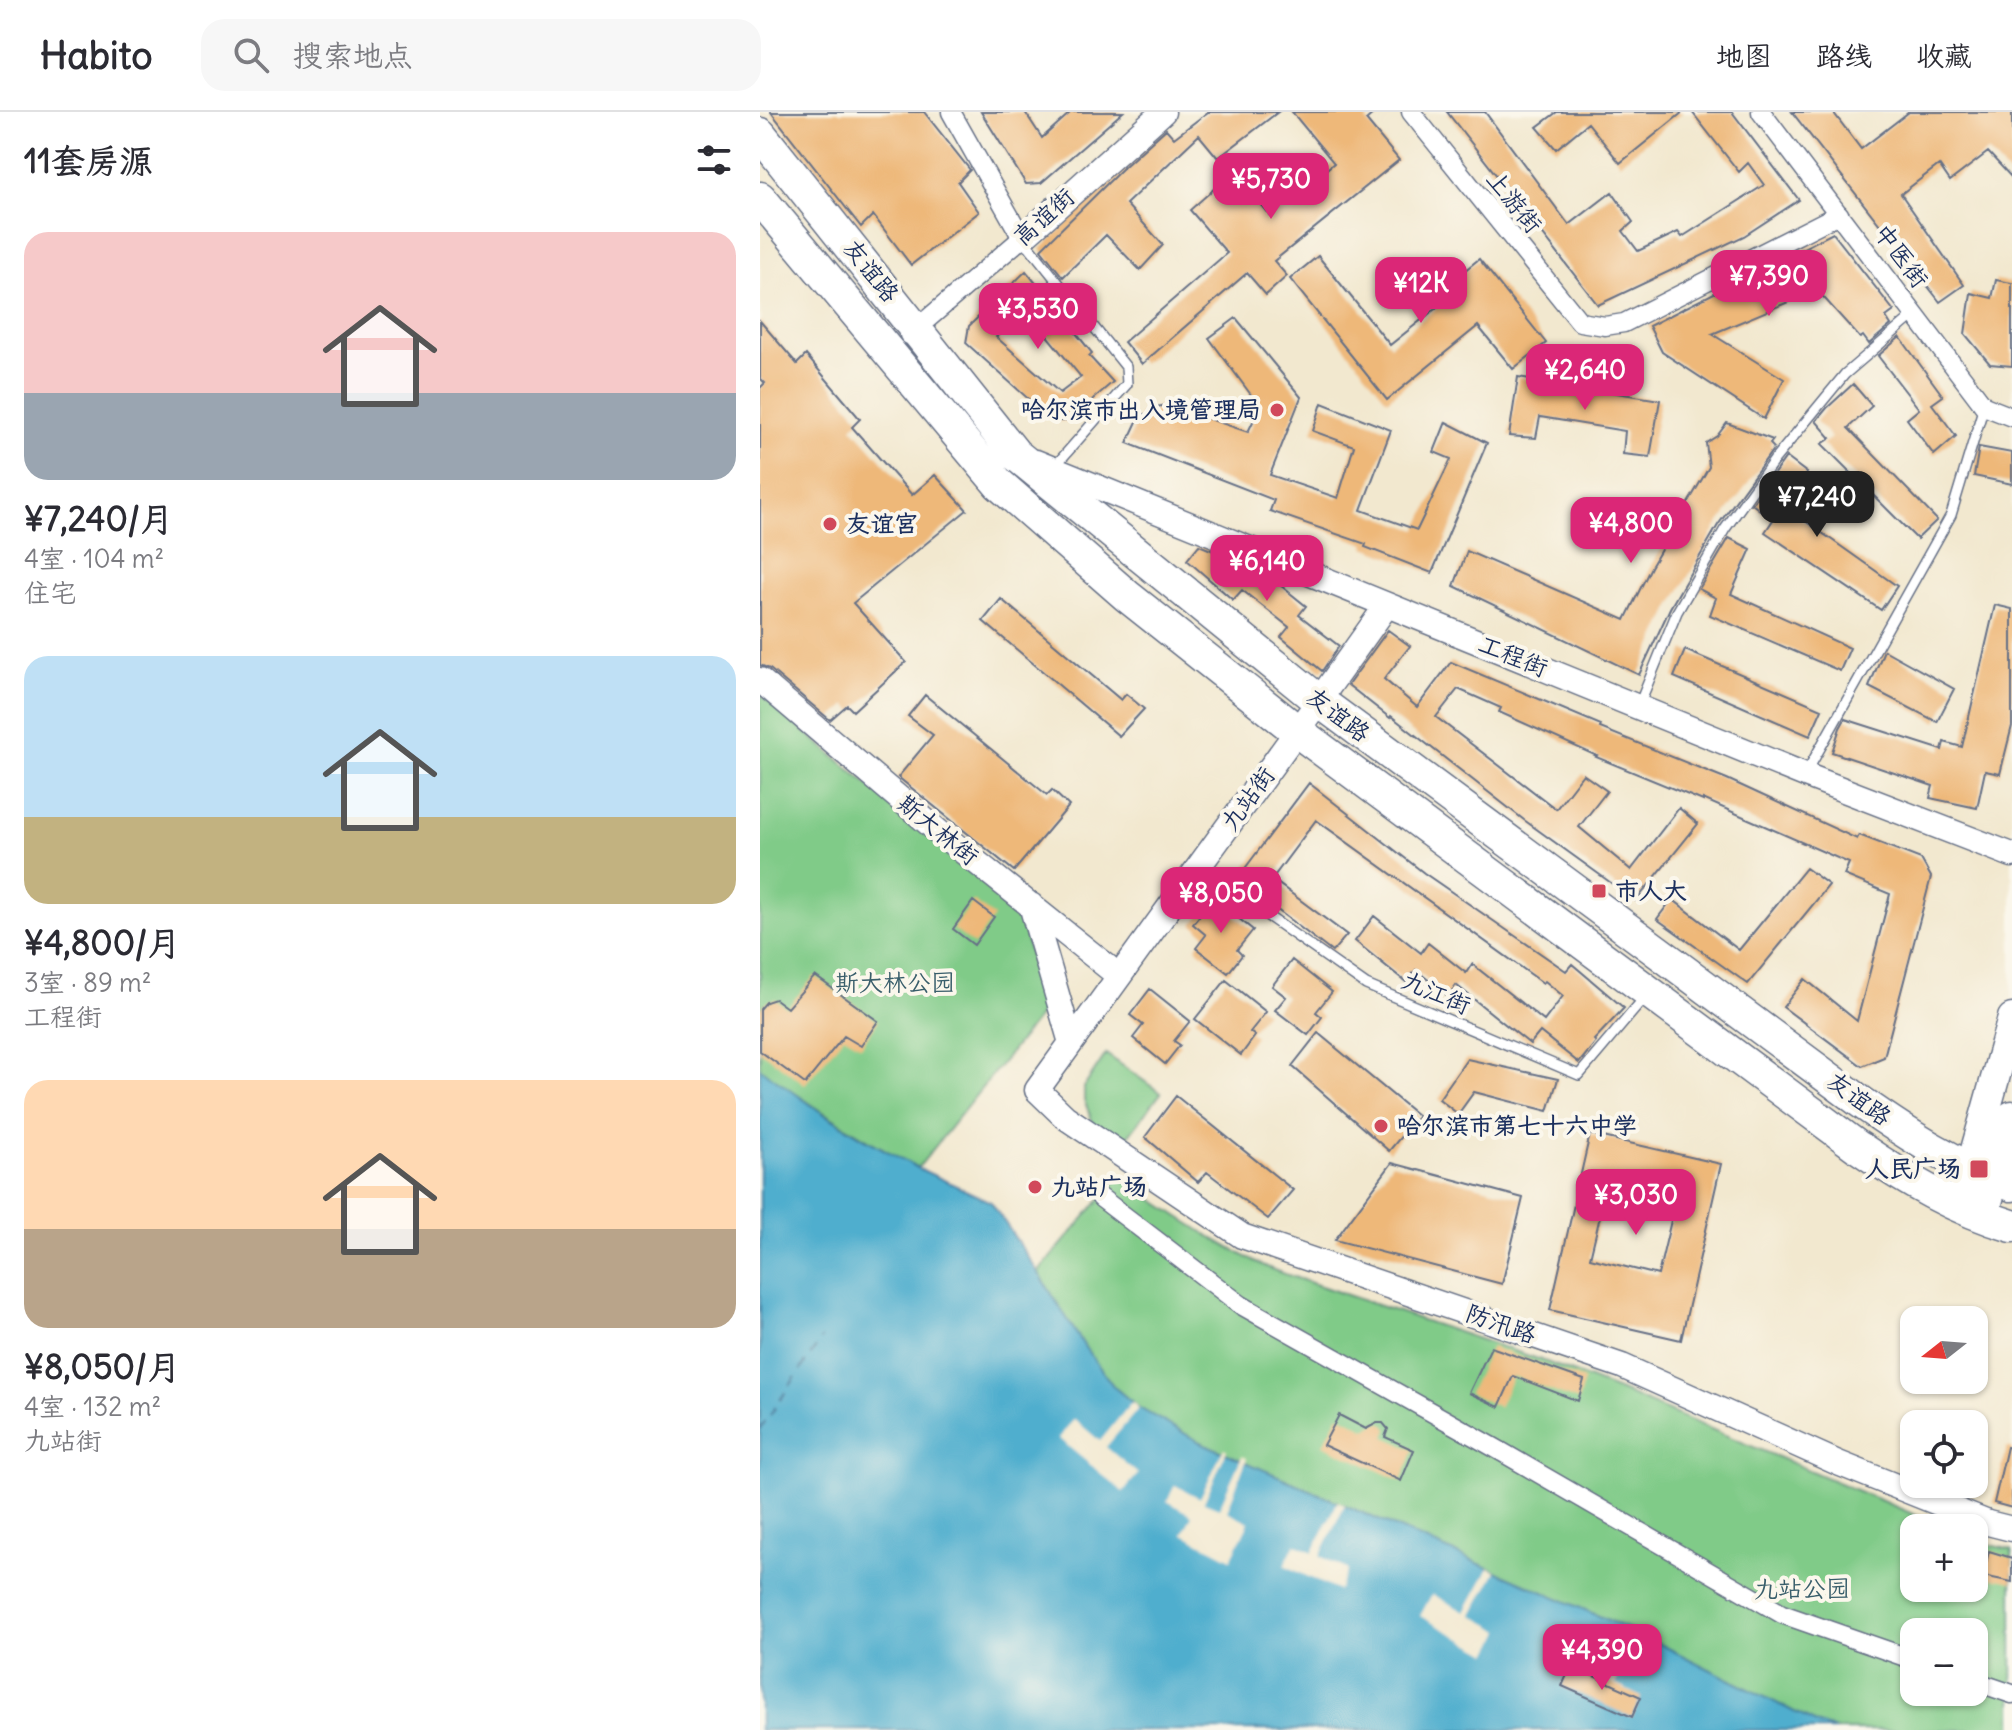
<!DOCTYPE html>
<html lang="zh">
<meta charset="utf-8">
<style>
:root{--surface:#fff;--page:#f7f7f7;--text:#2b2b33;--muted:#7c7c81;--line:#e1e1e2;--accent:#db2777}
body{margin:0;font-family:Delius,"LXGW WenKai TC",sans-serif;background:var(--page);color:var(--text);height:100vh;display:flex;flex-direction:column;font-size:30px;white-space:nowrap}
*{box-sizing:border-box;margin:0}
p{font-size:26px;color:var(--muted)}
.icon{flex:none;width:44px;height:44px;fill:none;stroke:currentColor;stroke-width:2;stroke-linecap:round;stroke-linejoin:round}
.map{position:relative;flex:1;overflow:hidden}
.sheet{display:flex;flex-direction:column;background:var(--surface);width:760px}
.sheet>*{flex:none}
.needle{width:52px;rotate:253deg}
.buttons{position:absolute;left:1140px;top:1194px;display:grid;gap:16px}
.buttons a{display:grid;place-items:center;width:88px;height:88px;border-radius:16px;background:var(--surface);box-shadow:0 2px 6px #0004;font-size:40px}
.price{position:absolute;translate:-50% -68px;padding:0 18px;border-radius:16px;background:var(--accent);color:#fff;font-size:26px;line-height:52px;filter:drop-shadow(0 2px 4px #0008)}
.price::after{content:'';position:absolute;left:50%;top:48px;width:24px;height:18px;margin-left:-12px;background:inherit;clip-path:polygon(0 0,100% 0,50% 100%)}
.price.active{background:#222;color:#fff}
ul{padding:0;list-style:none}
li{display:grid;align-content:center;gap:16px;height:424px;padding:0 24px}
li span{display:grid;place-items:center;height:248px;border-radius:24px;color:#555}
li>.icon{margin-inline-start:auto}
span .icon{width:144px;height:144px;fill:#fffc;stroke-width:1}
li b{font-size:34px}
h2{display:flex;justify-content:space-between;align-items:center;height:96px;padding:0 24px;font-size:34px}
header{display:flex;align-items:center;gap:48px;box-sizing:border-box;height:112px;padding:0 40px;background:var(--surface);border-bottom:2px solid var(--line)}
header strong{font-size:38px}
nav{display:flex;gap:44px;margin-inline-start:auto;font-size:28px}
.search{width:560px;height:72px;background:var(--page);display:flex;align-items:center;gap:20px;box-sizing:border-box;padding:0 28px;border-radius:24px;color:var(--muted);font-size:30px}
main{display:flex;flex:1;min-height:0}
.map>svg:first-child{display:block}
.green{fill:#80cb88;stroke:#4e7d73;stroke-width:2;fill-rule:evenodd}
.water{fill:#4faece;stroke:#356e96;stroke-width:2}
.pier{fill:#f2e8cf}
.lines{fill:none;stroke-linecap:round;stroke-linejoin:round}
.ferry{stroke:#2d5b85;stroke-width:2;stroke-dasharray:10 8;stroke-linecap:butt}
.building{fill:#eeb879;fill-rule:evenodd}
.lane-casing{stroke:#667086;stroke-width:12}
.street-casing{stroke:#667086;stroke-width:21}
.secondary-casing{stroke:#667086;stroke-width:27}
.primary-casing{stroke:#667086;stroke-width:31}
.highway-casing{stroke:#667086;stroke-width:35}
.lane{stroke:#fff;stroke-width:9}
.street{stroke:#fff;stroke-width:18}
.secondary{stroke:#fff;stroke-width:24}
.primary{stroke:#fff;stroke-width:28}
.highway{stroke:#fff;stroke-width:32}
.poi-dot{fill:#d1495b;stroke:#fbf7ec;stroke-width:3}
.labels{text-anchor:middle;stroke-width:8;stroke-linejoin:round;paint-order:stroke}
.street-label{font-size:24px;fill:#1b2f5e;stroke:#fbf7ec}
.poi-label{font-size:24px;font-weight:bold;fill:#1b2f5e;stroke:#fbf7ec;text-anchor:start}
.park-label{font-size:24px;fill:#395e6b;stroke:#fbf7ec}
</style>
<header>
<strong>Habito</strong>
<div class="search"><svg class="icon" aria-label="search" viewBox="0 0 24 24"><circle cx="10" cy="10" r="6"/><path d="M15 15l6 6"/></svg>搜索地点</div>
<nav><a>地图</a><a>路线</a><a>收藏</a></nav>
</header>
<main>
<section class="sheet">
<h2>11套房源<svg class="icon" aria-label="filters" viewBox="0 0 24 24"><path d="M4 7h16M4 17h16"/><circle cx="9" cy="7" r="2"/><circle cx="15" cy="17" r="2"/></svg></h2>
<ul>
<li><span style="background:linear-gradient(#f6c9c9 65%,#9aa5b1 0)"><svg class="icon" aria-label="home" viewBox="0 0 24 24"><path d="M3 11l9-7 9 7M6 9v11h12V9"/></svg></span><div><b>¥7,240/月</b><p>4室 · 104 m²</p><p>住宅</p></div></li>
<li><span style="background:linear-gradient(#bfe0f5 65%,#c2b280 0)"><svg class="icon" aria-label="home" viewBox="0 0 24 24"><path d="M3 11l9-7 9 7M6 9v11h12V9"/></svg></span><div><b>¥4,800/月</b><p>3室 · 89 m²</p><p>工程街</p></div></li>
<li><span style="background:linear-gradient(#ffd9b3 60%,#b9a48a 0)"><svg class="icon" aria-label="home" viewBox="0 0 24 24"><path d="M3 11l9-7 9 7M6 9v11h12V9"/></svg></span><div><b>¥8,050/月</b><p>4室 · 132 m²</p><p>九站街</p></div></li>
</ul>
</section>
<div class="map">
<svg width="1252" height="1618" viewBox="0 0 1252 1618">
<rect width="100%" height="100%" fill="#fbf7ec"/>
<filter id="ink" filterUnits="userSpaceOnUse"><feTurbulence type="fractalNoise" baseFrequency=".0125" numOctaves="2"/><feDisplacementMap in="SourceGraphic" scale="16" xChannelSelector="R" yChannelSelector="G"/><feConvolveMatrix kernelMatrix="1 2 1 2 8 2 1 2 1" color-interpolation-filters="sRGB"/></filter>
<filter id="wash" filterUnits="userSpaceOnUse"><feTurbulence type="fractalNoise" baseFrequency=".006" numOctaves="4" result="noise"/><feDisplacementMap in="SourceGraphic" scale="32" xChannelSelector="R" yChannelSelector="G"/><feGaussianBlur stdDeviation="1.8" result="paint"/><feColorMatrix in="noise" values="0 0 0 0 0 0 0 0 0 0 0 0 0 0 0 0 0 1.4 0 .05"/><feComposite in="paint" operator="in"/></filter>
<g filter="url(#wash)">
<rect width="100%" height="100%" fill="#f2e8cf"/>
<path class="green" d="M0,582L259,799L284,898L158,1056C103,1026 50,994 0,956Z
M346,942L401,981L361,1033L334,1013L324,988V975Z
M359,1065C410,1098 460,1135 516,1159L784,1249L863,1280L1146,1399L1184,1416H1154V1476H1214V1429L1252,1438V1618H1075L1058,1612L880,1522L440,1330L379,1296L354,1275L326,1237L278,1160ZM1154,1520H1214V1580H1154Z"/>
<path class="water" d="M0,956L64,1002L105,1027L158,1056L231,1090L278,1160L326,1237L354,1275L379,1296L440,1330L880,1522L1058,1612L1075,1618H0Z"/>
<path class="pier" d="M372,1290L379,1296L346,1335L378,1362L363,1380L298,1326L314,1307L340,1329Z
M464,1336L467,1338L444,1390L459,1396L482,1344L487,1346L467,1399L489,1410L471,1447L423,1422L432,1403L407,1389L415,1373L440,1386Z
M578,1389L585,1393L560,1444L588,1458L578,1479L524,1453L535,1432L553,1440Z
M729,1456L736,1459L712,1503L741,1519L729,1542L660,1504L672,1482L705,1500Z
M873,1519L880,1522L855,1572L881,1585L872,1605L802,1574L811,1554L848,1569Z"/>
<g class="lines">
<path class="ferry" d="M0,1318L62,1226"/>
</g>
<g id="blocks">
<path class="building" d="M11,0H164L210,58L198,70L219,100L151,153L113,103L101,115Z
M221,0H265L282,26L311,0H363L281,71L266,72Z
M448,0H518L458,46L439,23L366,92L403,133L380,158L346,123L303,165L281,137L365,54L406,17L414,26Z
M532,0H615L606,8L639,48L514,149L527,164L506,183L487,161L382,252L364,230L467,141L430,98L474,59L510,103L574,51Z
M687,0H725L809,113L852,80L873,110L863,119L878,139L918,120L922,125L1004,73L988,51L979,60L932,0H972L1039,88L984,124L838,193Z
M797,0H923L860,51L828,11L796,37L777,15Z
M1032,0H1073L1101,37L1149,0H1252V66L1228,40L1190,69L1179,53L1141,82L1204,173L1180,190Z
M1073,121L1134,199L1126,205L1131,213L1109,232L1103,224L1100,226L1057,178L952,222L1024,267L1004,307L902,240L889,214Z
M558,144L630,233L690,185L683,176L719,147L786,231L753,257L718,214L627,288L530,167Z
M266,159L332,241L329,244L353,270L307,309H293L206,231L209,214ZM266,198L321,265L300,281L236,225Z
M1236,168L1252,171V254L1230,252L1205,222L1211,181L1232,186Z
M476,206L541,285L510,363L578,386L594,334L553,319L562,291L631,318L601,398L657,418L691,347L674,340L686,310L727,331L672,461L605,435L606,432L510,399L514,388L367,331L381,301L391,305L396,295L408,293L488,320L500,295L449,226Z
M0,209L37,252L46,243L100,307L92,315L152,383L175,363L207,398L93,491L146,550L93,599L87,593L70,608L10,557L0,553V276L5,271L0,266Z
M1140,225L1183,284L1172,292L1196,324L1174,343L1147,307L1159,297L1118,244Z
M758,265L900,288L890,345L863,342L865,319L780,305L776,326L749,324Z
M1093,272L1112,294L1088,316L1177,408L1157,427L1062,332L1071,326L1056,309L1067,296Z
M967,311L1013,328L1010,332L1014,336L958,413L910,496L879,563L694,474L707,439L865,508L891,455L949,355L946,331L957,324Z
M1219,335L1252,341V372L1214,364Z
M1026,345L1047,361L1024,394L1137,474L1121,498L1005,420L1013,408L992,392Z
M969,426L991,437L971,482L1090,536L1080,559L950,503L956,486L939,477Z
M439,433L461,442L489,464L496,456L500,457L546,494L539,503L579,534L562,559L521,525L529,515L482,478L473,488L427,448Z
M241,487L361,588L366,582L384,597L359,624L223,509Z
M1235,493L1252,497V614L1240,662L1225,659L1217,696L1170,686L1173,674L1072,640L1080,616L1085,607L1182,638L1184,630L1202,635Z
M628,518L650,534L624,567L657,595L691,550L841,613L840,616L967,667L1097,727L1099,723L1161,747L1171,765L1124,945L1102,954L1023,895L1045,867L1097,909L1130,782L1084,763L1089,751L943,687V689L836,645L837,644L739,600L741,596L698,577L676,605L796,697L823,662L847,679L819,715L871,758L919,696L938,712L876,789L764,708L631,604L630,606L588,573Z
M925,538L1062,597L1050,624L914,565Z
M1124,538L1194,577L1177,610L1109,575Z
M165,583L287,683L292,678L309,694L254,759L138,665L173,623L148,604Z
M549,671L664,761L806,859L812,852L864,896L834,928L836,930L819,951L780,920L770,932L696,873L688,884L656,858L646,870L595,829L614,804L661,841L668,831L706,861L712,852L784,909L803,884L785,869L783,871L556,708L512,767L587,823L572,840L477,767Z
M1046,756L1069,773L988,872L897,807L912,787L979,838Z
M453,786L493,818L477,838L482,843L468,861L436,836L446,823L433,812Z
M213,789L234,805L214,833L193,817Z
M532,848L572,880L556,900L562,905L548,923L515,898L526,885L512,874Z
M55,864L118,909L101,934L84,924L45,972L0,939V897L6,890L15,887L27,896Z
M466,868L506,900L490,920L495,924L481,943L435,907Z
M390,877L430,909L414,929L420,933L405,952L373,926L383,913L370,903Z
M558,921L658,1004L629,1039L532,954Z
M707,947L798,967L788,999L714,980L698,1002L679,987Z
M416,984L533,1078L508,1107L447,1060L438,1070L385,1025Z
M830,1022L961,1052L921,1228L790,1198ZM846,1079L914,1096L898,1163L830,1146Z
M632,1051L763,1086L742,1172L575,1128Z
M731,1235L824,1268L818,1289L753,1264L739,1295L709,1281Z
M579,1303L606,1317L617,1311H623L628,1317L625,1325L654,1338L641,1369L563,1333Z
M1247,1335L1252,1336V1396L1234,1391Z
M1229,1439L1252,1446V1470L1223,1464Z
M811,1554L881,1585L872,1605L802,1574Z"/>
</g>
</g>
<g filter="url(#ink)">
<use href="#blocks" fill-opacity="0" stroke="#667086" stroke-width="2"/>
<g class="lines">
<g class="lane-casing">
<path id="lane" d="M264,128L366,255L367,272L295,354
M879,593L917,500L965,417L1015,347L1085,262L1155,202
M1045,663L1191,403L1224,294
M438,755L606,873L819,963L886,884"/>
</g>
<g class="street-casing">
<path id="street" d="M651,0L820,210L845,214L864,211L1079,102
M1001,0L1224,294L1252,305
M149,223L262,126L191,0
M341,1086L481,1193L735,1336L1022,1502L1154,1548
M1214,1569L1252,1582"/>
</g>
<g class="secondary-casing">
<path id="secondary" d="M262,126L403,0
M276,350L1045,663L1252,743
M627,493L537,619L277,978L305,1005L482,1124L862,1254L1078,1351L1228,1411L1252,1417
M0,568L180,721L359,864
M271,793L311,931"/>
</g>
<g class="primary-casing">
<path id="primary" d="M1199,1095L1252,906
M1224,1105L1252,1003"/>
</g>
<g class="highway-casing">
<path id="highway" d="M0,22L255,342L559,589L1101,990C1148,1023 1197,1055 1252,1073
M0,86L239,372L367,484L537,619L1098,1035C1146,1068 1195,1097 1252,1114"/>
</g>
<use href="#lane" class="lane"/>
<use href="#street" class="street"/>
<use href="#secondary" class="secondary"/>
<use href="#primary" class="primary"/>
<use href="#highway" class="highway"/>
</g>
</g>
<g class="poi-dot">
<circle cx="517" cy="298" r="8"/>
<circle cx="70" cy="412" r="8"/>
<rect x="831" y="771" width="16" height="16" rx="4"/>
<circle cx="621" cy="1014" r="8"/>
<rect x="1209" y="1047" width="20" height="20" rx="4"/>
<circle cx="275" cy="1075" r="8"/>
</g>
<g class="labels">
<g class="street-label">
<text transform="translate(754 90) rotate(51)" y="8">上游街</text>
<text transform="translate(284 105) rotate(-42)" y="8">高谊街</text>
<text transform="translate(1141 144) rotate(53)" y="8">中医街</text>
<text transform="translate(111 159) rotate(51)" y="8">友谊路</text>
<text transform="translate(753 544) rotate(22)" y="8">工程街</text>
<text transform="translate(578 603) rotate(37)" y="8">友谊路</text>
<text transform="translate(488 687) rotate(-54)" y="8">九站街</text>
<text transform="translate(178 718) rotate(39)" y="8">斯大林街</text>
<text transform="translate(676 881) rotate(23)" y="8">九江街</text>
<text transform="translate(1099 987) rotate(36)" y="8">友谊路</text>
<text transform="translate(741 1212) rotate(19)" y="8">防汛路</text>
</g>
<g class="poi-label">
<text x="501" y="306" text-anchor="end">哈尔滨市出入境管理局</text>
<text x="86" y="420">友谊宫</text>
<text x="855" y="787">市人大</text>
<text x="637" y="1022">哈尔滨市第七十六中学</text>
<text x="1201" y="1065" text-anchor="end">人民广场</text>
<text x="291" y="1083">九站广场</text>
</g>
<g class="park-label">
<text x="135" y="879">斯大林公园</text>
<text x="1042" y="1485">九站公园</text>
</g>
</g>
</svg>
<div class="buttons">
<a><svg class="needle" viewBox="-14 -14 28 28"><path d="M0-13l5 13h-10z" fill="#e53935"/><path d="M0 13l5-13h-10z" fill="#7c7c81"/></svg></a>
<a><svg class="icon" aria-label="locate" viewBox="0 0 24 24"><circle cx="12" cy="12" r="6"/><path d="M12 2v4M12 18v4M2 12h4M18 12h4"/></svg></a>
<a>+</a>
<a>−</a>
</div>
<b class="price" style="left:511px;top:109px">¥5,730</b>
<b class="price" style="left:1009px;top:206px">¥7,390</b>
<b class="price" style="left:661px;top:213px">¥12K</b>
<b class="price" style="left:278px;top:239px">¥3,530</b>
<b class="price" style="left:825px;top:300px">¥2,640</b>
<b class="price active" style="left:1057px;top:427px">¥7,240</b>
<b class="price" style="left:871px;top:453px">¥4,800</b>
<b class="price" style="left:507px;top:491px">¥6,140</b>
<b class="price" style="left:461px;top:823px">¥8,050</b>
<b class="price" style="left:876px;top:1125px">¥3,030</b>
<b class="price" style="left:842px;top:1580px">¥4,390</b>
</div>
</main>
